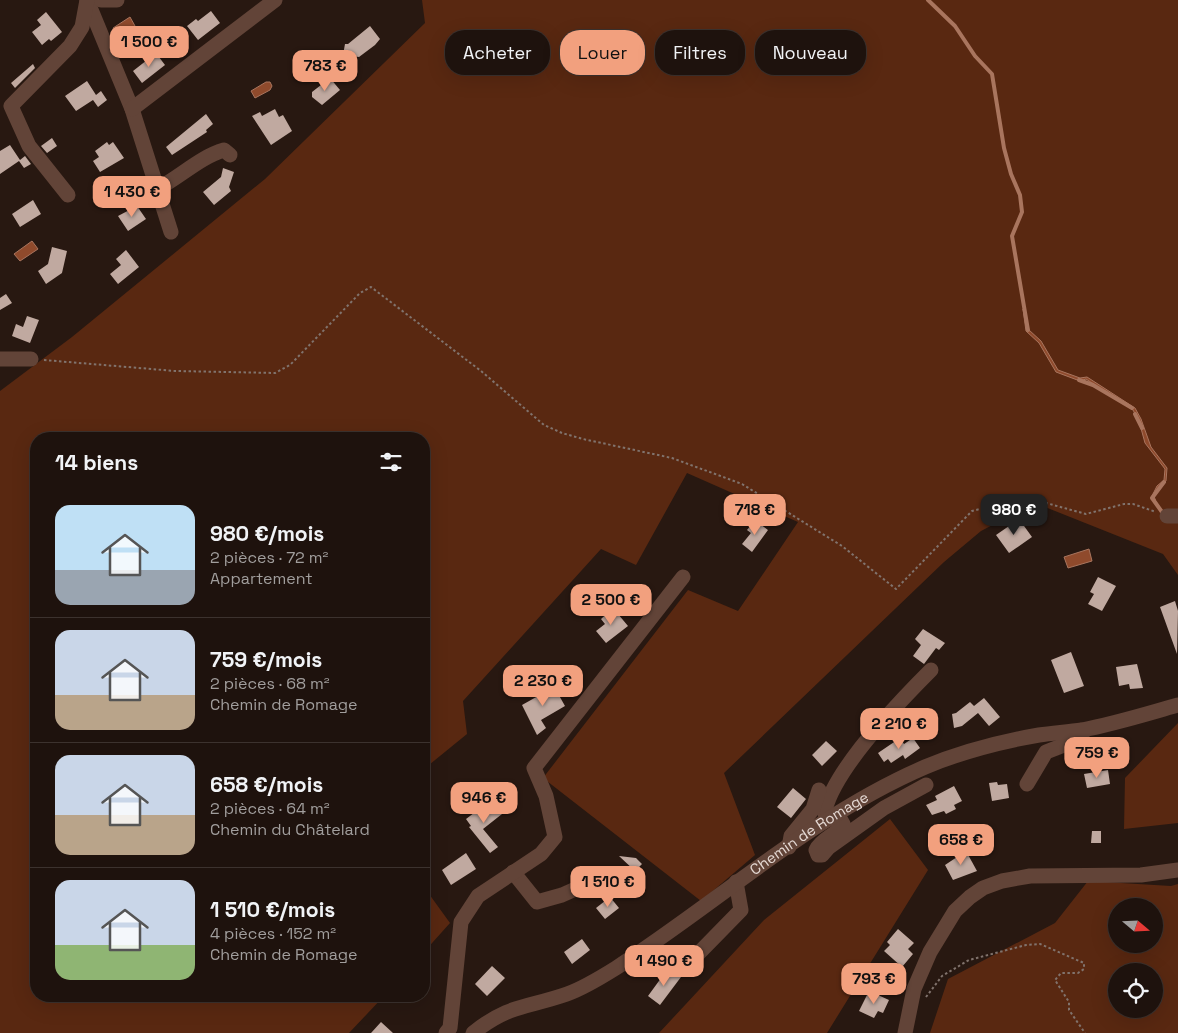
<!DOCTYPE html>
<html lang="fr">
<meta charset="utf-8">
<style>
:root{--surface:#1e120d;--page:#261b16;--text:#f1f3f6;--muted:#a19e9d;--line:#3c322e;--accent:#f2a07e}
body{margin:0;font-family:"Space Grotesk",sans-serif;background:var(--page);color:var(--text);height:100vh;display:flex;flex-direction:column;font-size:19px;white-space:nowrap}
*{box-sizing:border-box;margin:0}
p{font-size:16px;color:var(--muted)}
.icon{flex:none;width:28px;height:28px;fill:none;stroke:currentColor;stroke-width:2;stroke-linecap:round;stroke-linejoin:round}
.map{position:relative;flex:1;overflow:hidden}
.panel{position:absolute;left:30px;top:432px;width:400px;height:570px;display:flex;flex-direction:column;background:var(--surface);border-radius:20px;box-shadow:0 5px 20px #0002,0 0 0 1px var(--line)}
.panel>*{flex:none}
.guide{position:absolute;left:445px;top:30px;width:475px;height:45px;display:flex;gap:10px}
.needle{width:32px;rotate:109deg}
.controls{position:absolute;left:1108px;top:898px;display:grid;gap:10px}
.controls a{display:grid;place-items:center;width:55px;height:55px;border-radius:50%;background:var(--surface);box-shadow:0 5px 20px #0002,0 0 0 1px var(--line);font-size:25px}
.price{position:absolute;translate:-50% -42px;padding:0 11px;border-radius:10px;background:var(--accent);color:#111;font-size:16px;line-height:32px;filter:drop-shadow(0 1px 2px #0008)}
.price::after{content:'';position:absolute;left:50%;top:30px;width:15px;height:11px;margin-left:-8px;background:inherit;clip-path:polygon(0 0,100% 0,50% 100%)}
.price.on{background:#222;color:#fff}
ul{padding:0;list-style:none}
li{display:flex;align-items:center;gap:15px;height:125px;padding:0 25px}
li+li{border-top:1px solid var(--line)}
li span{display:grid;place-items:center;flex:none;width:140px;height:100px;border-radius:15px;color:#555}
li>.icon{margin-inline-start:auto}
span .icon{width:60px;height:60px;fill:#fffc;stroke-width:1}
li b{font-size:21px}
h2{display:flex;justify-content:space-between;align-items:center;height:60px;padding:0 25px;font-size:21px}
.tag{padding:0 18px;border-radius:20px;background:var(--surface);box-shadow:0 5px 20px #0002,0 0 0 1px var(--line);font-size:18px;line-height:45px}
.tag.on{background:var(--accent);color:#111}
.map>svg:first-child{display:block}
.green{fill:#592811;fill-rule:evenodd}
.water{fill:#8f4a2c;stroke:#a9755e}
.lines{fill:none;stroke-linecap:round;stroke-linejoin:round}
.stream{stroke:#a9755e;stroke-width:4}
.building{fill:#c0a9a0}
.path{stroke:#81736d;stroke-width:2;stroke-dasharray:2.5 2.5;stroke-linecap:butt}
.minor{stroke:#624438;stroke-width:15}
.labels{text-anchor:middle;stroke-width:5;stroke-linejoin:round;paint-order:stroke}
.street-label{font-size:15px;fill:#e5d9d4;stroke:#1f0f09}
</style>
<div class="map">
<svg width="1178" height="1033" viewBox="0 0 1178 1033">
<rect width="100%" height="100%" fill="#281811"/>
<path class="green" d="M422,0H1178V575L1163,554L1035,503L981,531L944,562L724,773L755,855L701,901L543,778L688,590L738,611L798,522L687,473L636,565L601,549L463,701L467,734L424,769V439H36V996H384L349,1033H0V391L72,337L265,179L425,23Z
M1178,723V823L1124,829L1125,778Z
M890,819L928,870L827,1033H659L764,920Z
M1088,881L1171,886L1178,884V1033H930L948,979L1055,923ZM1116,906H1154V944H1116ZM1116,971H1154V1009H1116Z
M424,887L450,923L424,952Z"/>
<path class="water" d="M130,17L135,26L118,36L113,28Z
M266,82H270L272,86L270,90L255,98L251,91Z
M32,241L38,249L20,261L14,254Z
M1023,309L1029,330L1041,341L1058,370L1080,378L1087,377L1135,408L1141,419L1151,447L1167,468L1166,481L1159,487L1154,496L1156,502L1154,503L1152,496L1157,486L1164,480L1165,469L1145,443L1139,421L1133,410L1086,379L1080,381L1056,372L1039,343L1026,331Z
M1089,549L1092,561L1068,568L1064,557Z"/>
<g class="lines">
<path class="stream" d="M928,0L955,26L975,56L992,74L1004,148L1011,174L1020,195L1022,212L1012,236L1028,330
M1079,380L1093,385L1132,408
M1135,414L1142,428
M1162,512L1152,498L1164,482"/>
</g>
<path class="building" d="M211,11L220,23L198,40L187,26L196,19L198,21Z
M46,12L62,32L51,41L49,39L42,45L32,32L41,25L37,20Z
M370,26L380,39L375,45L359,57L343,55L345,44H348Z
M156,53L165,65L142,83L133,71Z
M33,64L35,68L15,88L11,83Z
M330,78L340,90L322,105L312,97V92Z
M87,81L96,95L101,91L107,100L98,107L93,100L76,111L65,96Z
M275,109L279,117L283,115L292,131L271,145L252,116L260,112L262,116Z
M206,114L213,124L206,130L207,132L172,155L166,147Z
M52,138L57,146L47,153L41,146Z
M107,142L109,145L113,142L124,158L100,172L93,161L99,157L95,151Z
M10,145L20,160L25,156L31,164L24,168L19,161L0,174V151Z
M223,168L234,172L229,187L231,191L214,205L203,192L221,177Z
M33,200L41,214L20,227L12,214Z
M137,206L146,219L128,231L118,216Z
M52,247L67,251L62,273L46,284L38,271L48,264Z
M126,250L139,267L118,284L110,274L121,265L116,259Z
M6,294L12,303L0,310V298Z
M27,316L39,320L30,343L12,336L16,324L23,327Z
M1019,519L1032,537L1009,553L996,535Z
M755,520L768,530L752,552L742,544L751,533L747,530Z
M1098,577L1116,586L1102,611L1088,604L1094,594L1090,592Z
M1175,601L1178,611L1177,654L1160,607Z
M613,608L628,626L606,643L596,631L605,624L601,619Z
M923,629L945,643L939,650L936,648L924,664L913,656L921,645L915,639Z
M1071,652L1084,686L1064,693L1051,660Z
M1137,664L1143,688L1130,689L1129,684L1119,686L1116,667Z
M552,683L565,706L541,720L546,728L537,735L522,705L538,696L536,693Z
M984,698L1000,717L989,726L978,713L962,726L954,728L952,714L956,713L970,702L974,706Z
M900,738L904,744L913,738L920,748L905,759L903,755L891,763L888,759L884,762L878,753Z
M826,741L837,751L822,766L812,755Z
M1108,770L1110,784L1087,788L1084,774Z
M997,782L998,785L1007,784L1009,798L992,801L989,783Z
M954,786L962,801L954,805L956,809L946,814L944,811L932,815L926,805L937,800L935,796Z
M793,788L806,799L791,818L777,807Z
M491,800L502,814L483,829L498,847L490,853L469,827L471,826L466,819Z
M1092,831H1101V843H1091Z
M966,851L977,871L953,880L945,865Z
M466,853L476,869L451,885L442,870Z
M619,856L636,858L642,864L635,871Z
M610,897L619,908L605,919L596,908Z
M898,929L914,943L908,949L913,954L902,967L884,951L890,945L887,942Z
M582,939L590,950L572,964L564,952Z
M492,966L505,978L487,996L475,984Z
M671,969L681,977L660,1005L648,996L664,974L666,976Z
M869,991L889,1000L883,1013L878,1011L874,1018L859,1011Z
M381,1022L393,1033H371Z"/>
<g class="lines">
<path class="path" d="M44,360L175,371L275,373L290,365L360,293L371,287L481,371L544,425L562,433L583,439L672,458L742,484L842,546L896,589L972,511L980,509L1039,501L1086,514L1124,504H1133L1156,512
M926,997L942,976L969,960L1026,945L1040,944L1084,963V969L1078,973H1061L1055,980L1069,1002V1010L1085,1033"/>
<g class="minor">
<path d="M87,0L132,109L171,232"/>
<path d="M101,0H117"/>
<path d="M132,109L275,0"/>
<path d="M157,189C180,177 200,157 224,150L230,155"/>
<path d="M68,195L29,146L11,106L70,46L82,27L87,0"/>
<path d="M0,359H31"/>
<path d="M1167,516H1178"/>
<path d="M1027,784L1046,752L1082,738V730"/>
<path d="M926,785L884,808L828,848L822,855H818L816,850C822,838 837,835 843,824L839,817L831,819L825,814V810C836,767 899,702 931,670"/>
<path d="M789,847L791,836L813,809L819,790"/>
<path d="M513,872L537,902L562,895L609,874"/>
<path d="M696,956L741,910L736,882"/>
<path d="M446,1033L450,1028L461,922L478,896L541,854L555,837L546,796L534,768L683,577"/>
<path id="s1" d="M473,1033C509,1004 527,1008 567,994C584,988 600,978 616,968C717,903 813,815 925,767C961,752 999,742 1039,735C1053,733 1068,732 1082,730C1114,724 1146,714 1178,705"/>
<path d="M905,1033L914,989L930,952L955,911L970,897L983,888L1002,881L1030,876L1141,875L1178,870"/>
</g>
</g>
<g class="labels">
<g class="street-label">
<text dy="5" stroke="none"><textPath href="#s1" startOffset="394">Chemin de Romage</textPath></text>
</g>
</g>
</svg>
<div class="controls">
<a><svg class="needle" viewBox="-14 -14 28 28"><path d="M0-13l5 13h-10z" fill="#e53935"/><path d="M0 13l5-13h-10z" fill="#a19e9d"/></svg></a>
<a><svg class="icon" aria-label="locate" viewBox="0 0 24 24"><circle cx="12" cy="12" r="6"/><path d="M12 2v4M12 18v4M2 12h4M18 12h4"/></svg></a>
</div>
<b class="price" style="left:149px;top:68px">1 500 €</b>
<b class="price" style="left:325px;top:92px">783 €</b>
<b class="price" style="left:132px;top:218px">1 430 €</b>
<b class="price" style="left:755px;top:536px">718 €</b>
<b class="price on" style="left:1014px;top:536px">980 €</b>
<b class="price" style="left:611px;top:626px">2 500 €</b>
<b class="price" style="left:543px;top:707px">2 230 €</b>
<b class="price" style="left:899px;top:750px">2 210 €</b>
<b class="price" style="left:1097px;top:779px">759 €</b>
<b class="price" style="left:484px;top:824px">946 €</b>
<b class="price" style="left:961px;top:866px">658 €</b>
<b class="price" style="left:608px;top:908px">1 510 €</b>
<b class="price" style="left:664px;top:987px">1 490 €</b>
<b class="price" style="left:874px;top:1005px">793 €</b>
<div class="guide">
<a class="tag">Acheter</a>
<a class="tag on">Louer</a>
<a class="tag">Filtres</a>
<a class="tag">Nouveau</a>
</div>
<section class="panel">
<h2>14 biens<svg class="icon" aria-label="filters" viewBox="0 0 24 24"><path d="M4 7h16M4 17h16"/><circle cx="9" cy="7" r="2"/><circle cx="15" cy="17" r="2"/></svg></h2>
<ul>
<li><span style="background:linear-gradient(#bfe0f5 65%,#9aa5b1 0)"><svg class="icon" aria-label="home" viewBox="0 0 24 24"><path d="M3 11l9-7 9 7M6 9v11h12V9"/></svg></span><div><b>980 €/mois</b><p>2 pièces · 72 m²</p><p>Appartement</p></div></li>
<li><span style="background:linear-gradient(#c9d6e8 65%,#b9a48a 0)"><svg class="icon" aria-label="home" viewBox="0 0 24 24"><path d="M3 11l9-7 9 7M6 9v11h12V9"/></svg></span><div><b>759 €/mois</b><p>2 pièces · 68 m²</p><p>Chemin de Romage</p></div></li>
<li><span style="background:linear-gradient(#c9d6e8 60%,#b9a48a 0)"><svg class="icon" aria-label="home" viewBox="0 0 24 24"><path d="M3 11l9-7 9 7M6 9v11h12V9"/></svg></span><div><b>658 €/mois</b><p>2 pièces · 64 m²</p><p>Chemin du Châtelard</p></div></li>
<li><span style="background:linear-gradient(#c9d6e8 65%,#8fb573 0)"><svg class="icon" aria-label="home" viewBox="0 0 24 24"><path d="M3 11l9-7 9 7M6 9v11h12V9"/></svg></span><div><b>1 510 €/mois</b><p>4 pièces · 152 m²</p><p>Chemin de Romage</p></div></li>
</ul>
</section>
</div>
